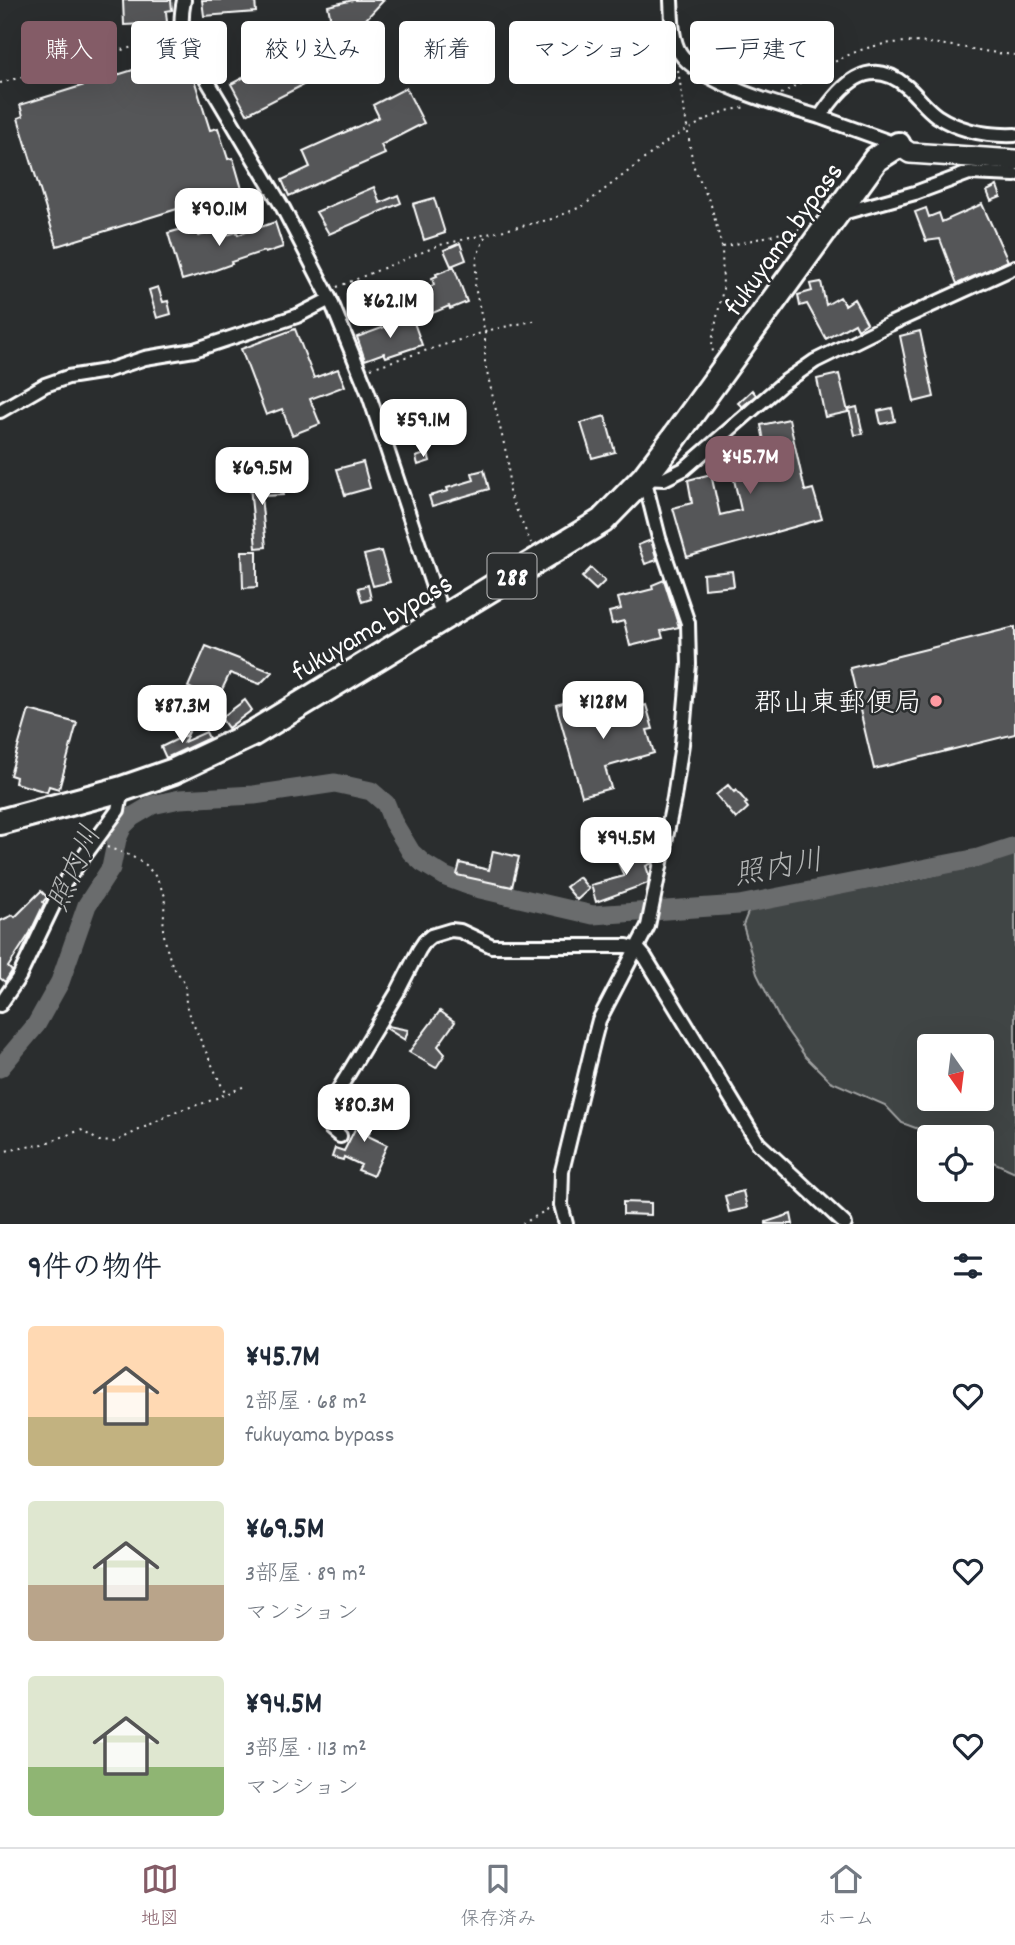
<!DOCTYPE html>
<html lang="ja">
<meta charset="utf-8">
<style>
:root{--surface:#fff;--page:#f2f2f3;--text:#1f2937;--muted:#747a83;--line:#e0e1e3;--accent:#845c67}
body{margin:0;font-family:Dekko,"Klee One",sans-serif;background:var(--page);color:var(--text);height:100vh;display:flex;flex-direction:column;font-size:26px;white-space:nowrap}
*{box-sizing:border-box;margin:0}
p{font-size:23px;color:var(--muted)}
.icon{flex:none;width:38px;height:38px;fill:none;stroke:currentColor;stroke-width:2;stroke-linecap:round;stroke-linejoin:round}
.map{position:relative;height:1224px;overflow:hidden}
.panel{display:flex;flex-direction:column;background:var(--surface);flex:1}
.panel>*{flex:none}
.hud{position:absolute;left:21px;top:21px;width:973px;height:63px;display:flex;gap:14px}
.needle{width:46px;rotate:166deg}
.controls{position:absolute;left:917px;top:1034px;display:grid;gap:14px}
.controls a{display:grid;place-items:center;width:77px;height:77px;border-radius:7px;background:var(--surface);box-shadow:0 7px 28px #0002;font-size:35px}
.price{position:absolute;translate:-50% -60px;padding:0 16px;border-radius:14px;background:#fff;color:#222;font-size:23px;line-height:46px;filter:drop-shadow(0 2px 4px #0008)}
.price::after{content:'';position:absolute;left:50%;top:42px;width:21px;height:16px;margin-left:-10px;background:inherit;clip-path:polygon(0 0,100% 0,50% 100%)}
.price.current{background:var(--accent);color:#fff}
ul{padding:0;list-style:none}
li{display:flex;align-items:center;gap:21px;height:175px;padding:0 28px}
li span{display:grid;place-items:center;flex:none;width:196px;height:140px;border-radius:7px;color:#555}
li>.icon{margin-inline-start:auto}
span .icon{width:84px;height:84px;fill:#fffc;stroke-width:1}
li b{font-size:30px}
h2{display:flex;justify-content:space-between;align-items:center;height:84px;padding:0 28px;font-size:30px}
.chip{padding:0 24px;border-radius:7px;background:var(--surface);box-shadow:0 7px 28px #0002;font-size:24px;line-height:63px}
.chip.current{background:var(--accent);color:#fff}
.tab-bar{display:flex;justify-content:space-around;align-items:center;height:98px;border-top:2px solid var(--line);background:var(--surface);font-size:19px;color:var(--muted)}
.tab-bar a{display:grid;justify-items:center;gap:4px}
.tab-bar .current{color:var(--accent)}
.map>svg:first-child{display:block}
.green{fill:#414445;stroke:#a0a2a2;stroke-width:2;fill-rule:evenodd}
.lines{fill:none;stroke-linecap:round;stroke-linejoin:round}
.river{stroke:#6a6c6d;stroke-width:19}
.building{fill:#555758;stroke:#fff;stroke-width:2}
.street-casing{stroke:#fff;stroke-width:18}
.secondary-casing{stroke:#fff;stroke-width:24}
.highway-casing{stroke:#fff;stroke-width:30}
.path{stroke:#fff;stroke-width:2;stroke-dasharray:2 5;stroke-linecap:butt}
.street{stroke:#2a2d2e;stroke-width:12}
.secondary{stroke:#2a2d2e;stroke-width:19}
.highway{stroke:#2a2d2e;stroke-width:24}
.poi-dot{fill:#ff9aa2;stroke:#2a2d2e;stroke-width:2.5}
.labels{text-anchor:middle;stroke-width:5;stroke-linejoin:round;paint-order:stroke}
.shield{fill:#2a2d2e;stroke:#bfc0c0;stroke-width:2}
.shield-label{font-size:26px;font-weight:bold;fill:#fff}
.street-label{font-size:28px;fill:#fff;stroke:#2a2d2e}
.poi-label{font-size:28px;fill:#fff;stroke:#2a2d2e;text-anchor:end}
.water-label{font-size:30px;font-style:italic;fill:#b4b6b6;stroke:#2a2d2e}
</style>
<div class="map">
<svg width="1015" height="1224" viewBox="0 0 1015 1224">
<rect width="100%" height="100%" fill="#2a2d2e"/>
<filter id="ink" filterUnits="userSpaceOnUse"><feTurbulence type="fractalNoise" baseFrequency=".0143" numOctaves="2"/><feDisplacementMap in="SourceGraphic" scale="14" xChannelSelector="R" yChannelSelector="G"/><feConvolveMatrix kernelMatrix="1 2 1 2 8 2 1 2 1" color-interpolation-filters="sRGB"/></filter>
<g filter="url(#ink)">
<path class="green" d="M1015,853V1172L982,1157V1138L940,1137L902,1123L885,1105L830,1081L805,1056L781,1022L757,974L743,925L751,905C839,893 930,881 1015,853ZM929,1046H982V1099H929Z"/>
<g class="lines">
<path class="river" d="M0,1068L36,1025L60,982L87,905L111,868L117,839L123,826L132,817L152,805L180,799L254,795L335,783L371,791L386,804L393,822L411,852L423,863L446,877L476,888L593,915L739,905L978,858L1015,846"/>
</g>
<path class="building" d="M123,0H171L172,10L166,11L168,34L145,36L144,24L124,25Z
M202,0H255L256,12L204,16Z
M353,0H384L365,20L372,59L340,66L328,6Z
M307,23L332,70L247,114L231,84L304,46L296,29Z
M175,57L179,68L188,65L192,73L210,130L218,128L228,159L233,158L242,189L57,246L18,118L23,116L20,105Z
M406,88L424,123L381,145L385,154L289,196L282,180L310,167L303,151L379,117L373,105Z
M997,186L1001,197L991,201L987,191Z
M374,187L380,203L398,195L401,203L329,234L316,212Z
M434,198L445,233L424,240L413,204Z
M982,204L1008,261L957,284L940,239L926,241L915,212L926,208L929,217L939,213L942,222Z
M275,222L283,247L265,253L264,251L231,262L232,264L210,272L182,280L168,233L196,225L199,236L221,229L223,236L237,232L238,235Z
M460,243L466,260L451,266L444,250Z
M454,267L467,302L450,309L449,306L421,318L411,294L434,285L432,278L437,276L436,274Z
M821,282L826,305L840,297L845,305L854,299L867,323L858,329L855,323L826,339L807,304L800,306L798,295L812,291L810,284Z
M158,287L163,302L168,301L171,314L157,318L149,290Z
M412,317L422,345L386,357L384,353L365,360L357,337Z
M295,329L314,378L338,369L345,386L310,399L320,424L292,435L282,409L266,415L241,349Z
M920,331L934,397L914,402L900,336Z
M839,374L848,412L825,417L817,379Z
M752,390L756,395L742,407L738,403Z
M857,407L863,434L855,435L849,409Z
M892,408L895,421L881,424L878,411Z
M605,416L615,452L592,458L581,423Z
M789,419L805,491L813,489L822,519L687,557L673,508L692,503L688,480L711,474L720,515L741,510L727,449L764,441L761,425Z
M428,453L430,461L418,465L416,457Z
M363,462L370,488L345,495L337,469Z
M300,463L304,477L285,482L281,468Z
M484,470L489,489L432,506L429,496L448,491L447,488L474,480L472,473Z
M282,480L283,495L261,496L266,547L256,548L250,486Z
M651,540L657,560L645,564L638,545Z
M242,551H257V587L243,588Z
M381,551L390,582L373,586L364,555Z
M591,568L605,581L596,590L582,577Z
M732,571L734,586L704,589L703,574Z
M664,580L679,627L661,631L663,638L630,646L624,621L612,624L609,612L621,609L618,598L653,589L652,585Z
M368,585L371,599L362,602L358,588Z
M1015,627V734L874,769L850,668Z
M206,646L272,672L260,684L230,673L217,700L206,695L188,733L179,729L196,691L188,687Z
M585,697L592,721L646,705L653,729L647,730L654,753L605,767L611,788L582,796L556,705Z
M245,700L252,710L228,728L221,718Z
M29,710L77,723L59,789L49,786L47,792L15,783L16,777L10,775Z
M206,732L209,738L166,758L161,747L188,734L184,742Z
M728,785L734,792L736,790L747,803L745,804L748,808L736,819L716,795Z
M649,849L653,858L652,863L646,866L649,875L648,883L596,902L591,885L624,876L618,862Z
M493,851L519,857L512,887L457,875L460,863L489,870Z
M579,877L589,889L577,900L566,887Z
M41,891L47,897L43,902L44,904L30,933L8,967L12,971L5,982L0,978V921L13,915L15,917Z
M440,1011L455,1022L438,1046L445,1054L436,1068L409,1052Z
M388,1026L408,1030L405,1040L386,1028Z
M368,1103L379,1108L368,1136L387,1145L373,1176L358,1170L361,1165L344,1157L343,1160L332,1157L335,1148L344,1151Z
M743,1191L747,1208L729,1212L725,1196Z
M623,1202L651,1203V1215L623,1214Z
M791,1214L793,1224H766V1222Z"/>
<g class="lines">
<g class="street-casing">
<path id="street" d="M184,0C181,15 180,28 185,43L283,208L330,299L368,392L443,617
M671,0C672,17 671,38 680,53C699,83 785,107 820,117C840,87 868,54 906,86C917,95 925,108 937,116C960,131 988,136 1015,135
M820,117L898,145
M839,214L915,193L969,173L1015,175
M0,411L45,385L68,377L106,371L145,358L194,350L297,316L330,299
M0,1005L19,977L63,885L118,810L122,789
M340,1136C331,1129 323,1124 325,1112L397,993L419,950L425,941L431,936L451,930L460,931L492,946H627L639,950L645,957L758,1143L845,1224
M566,1224L561,1205L562,1171L594,1039L599,1020L648,926L674,798L682,744L689,664L688,623L659,538L644,478L664,479L684,469L782,384L815,361L890,324L1015,267"/>
</g>
<g class="secondary-casing">
<path id="secondary" d="M898,145L910,153L1015,160"/>
</g>
<g class="highway-casing">
<path id="highway" d="M0,822L122,789L174,771L252,734L602,521L644,478L672,441L876,159L898,145"/>
</g>
<path class="path" d="M678,70L693,165L711,205L722,247L723,289L712,341L713,354
M0,83L170,37
M781,94C810,78 839,55 871,47C918,34 968,51 1015,55
M485,237L477,256L475,287L485,333V364L508,461L509,493L531,543
M723,247L803,228
M337,287L440,245L552,219L583,206L669,140L707,119L726,111L746,107
M371,368L494,329L538,320
M107,847L131,856L146,865L156,877L165,896L163,930L167,949L172,965L185,983L186,1004L189,1015L225,1093
M0,1152L43,1144L81,1130L99,1141L115,1142L177,1111L207,1102L245,1086
M522,1224L550,1208"/>
<use href="#street" class="street"/>
<use href="#secondary" class="secondary"/>
<use href="#highway" class="highway"/>
</g>
</g>
<circle class="poi-dot" cx="936" cy="701" r="7"/>
<g class="labels">
<rect class="shield" x="487.5" y="553.5" width="49" height="45" rx="5"/>
<g class="shield-label">
<text x="512" y="585">288</text>
</g>
<g class="street-label">
<text transform="translate(782 238) rotate(-54)" y="10">fukuyama bypass</text>
<text transform="translate(371 626) rotate(-31)" y="10">fukuyama bypass</text>
</g>
<g class="poi-label">
<text x="922" y="711">郡山東郵便局</text>
</g>
<g class="water-label">
<text transform="translate(778 866) rotate(-10)" y="10">照内川</text>
<text transform="translate(73 868) rotate(-66)" y="10">照内川</text>
</g>
</g>
</svg>
<div class="controls">
<a><svg class="needle" viewBox="-14 -14 28 28"><path d="M0-13l5 13h-10z" fill="#e53935"/><path d="M0 13l5-13h-10z" fill="#747a83"/></svg></a>
<a><svg class="icon" aria-label="locate" viewBox="0 0 24 24"><circle cx="12" cy="12" r="6"/><path d="M12 2v4M12 18v4M2 12h4M18 12h4"/></svg></a>
</div>
<b class="price" style="left:219px;top:248px">¥90.1M</b>
<b class="price" style="left:390px;top:340px">¥62.1M</b>
<b class="price" style="left:423px;top:459px">¥59.1M</b>
<b class="price current" style="left:750px;top:496px">¥45.7M</b>
<b class="price" style="left:262px;top:507px">¥69.5M</b>
<b class="price" style="left:603px;top:741px">¥128M</b>
<b class="price" style="left:182px;top:745px">¥87.3M</b>
<b class="price" style="left:626px;top:877px">¥94.5M</b>
<b class="price" style="left:364px;top:1144px">¥80.3M</b>
<div class="hud">
<a class="chip current">購入</a>
<a class="chip">賃貸</a>
<a class="chip">絞り込み</a>
<a class="chip">新着</a>
<a class="chip">マンション</a>
<a class="chip">一戸建て</a>
</div>
</div>
<section class="panel">
<h2>9件の物件<svg class="icon" aria-label="filters" viewBox="0 0 24 24"><path d="M4 7h16M4 17h16"/><circle cx="9" cy="7" r="2"/><circle cx="15" cy="17" r="2"/></svg></h2>
<ul>
<li><span style="background:linear-gradient(#ffd9b3 65%,#c2b280 0)"><svg class="icon" aria-label="home" viewBox="0 0 24 24"><path d="M3 11l9-7 9 7M6 9v11h12V9"/></svg></span><div><b>¥45.7M</b><p>2部屋 · 68 m²</p><p>fukuyama bypass</p></div><svg class="icon" aria-label="heart" viewBox="0 0 24 24"><path d="M12 20l-8-8c-3-5 5-10 8-4 3-6 11-1 8 4z"/></svg></li>
<li><span style="background:linear-gradient(#dfe7d0 60%,#b9a48a 0)"><svg class="icon" aria-label="home" viewBox="0 0 24 24"><path d="M3 11l9-7 9 7M6 9v11h12V9"/></svg></span><div><b>¥69.5M</b><p>3部屋 · 89 m²</p><p>マンション</p></div><svg class="icon" aria-label="heart" viewBox="0 0 24 24"><path d="M12 20l-8-8c-3-5 5-10 8-4 3-6 11-1 8 4z"/></svg></li>
<li><span style="background:linear-gradient(#dfe7d0 65%,#8fb573 0)"><svg class="icon" aria-label="home" viewBox="0 0 24 24"><path d="M3 11l9-7 9 7M6 9v11h12V9"/></svg></span><div><b>¥94.5M</b><p>3部屋 · 113 m²</p><p>マンション</p></div><svg class="icon" aria-label="heart" viewBox="0 0 24 24"><path d="M12 20l-8-8c-3-5 5-10 8-4 3-6 11-1 8 4z"/></svg></li>
</ul>
</section>
<nav class="tab-bar">
<a class="current"><svg class="icon" aria-label="map" viewBox="0 0 24 24"><path d="M3 6l6-2 6 2 6-2v14l-6 2-6-2-6 2zM9 4v14M15 6v14"/></svg>地図</a>
<a><svg class="icon" aria-label="saved" viewBox="0 0 24 24"><path d="M7 4h10v16l-5-4-5 4z"/></svg>保存済み</a>
<a><svg class="icon" aria-label="home" viewBox="0 0 24 24"><path d="M3 11l9-7 9 7M6 9v11h12V9"/></svg>ホーム</a>
</nav>
